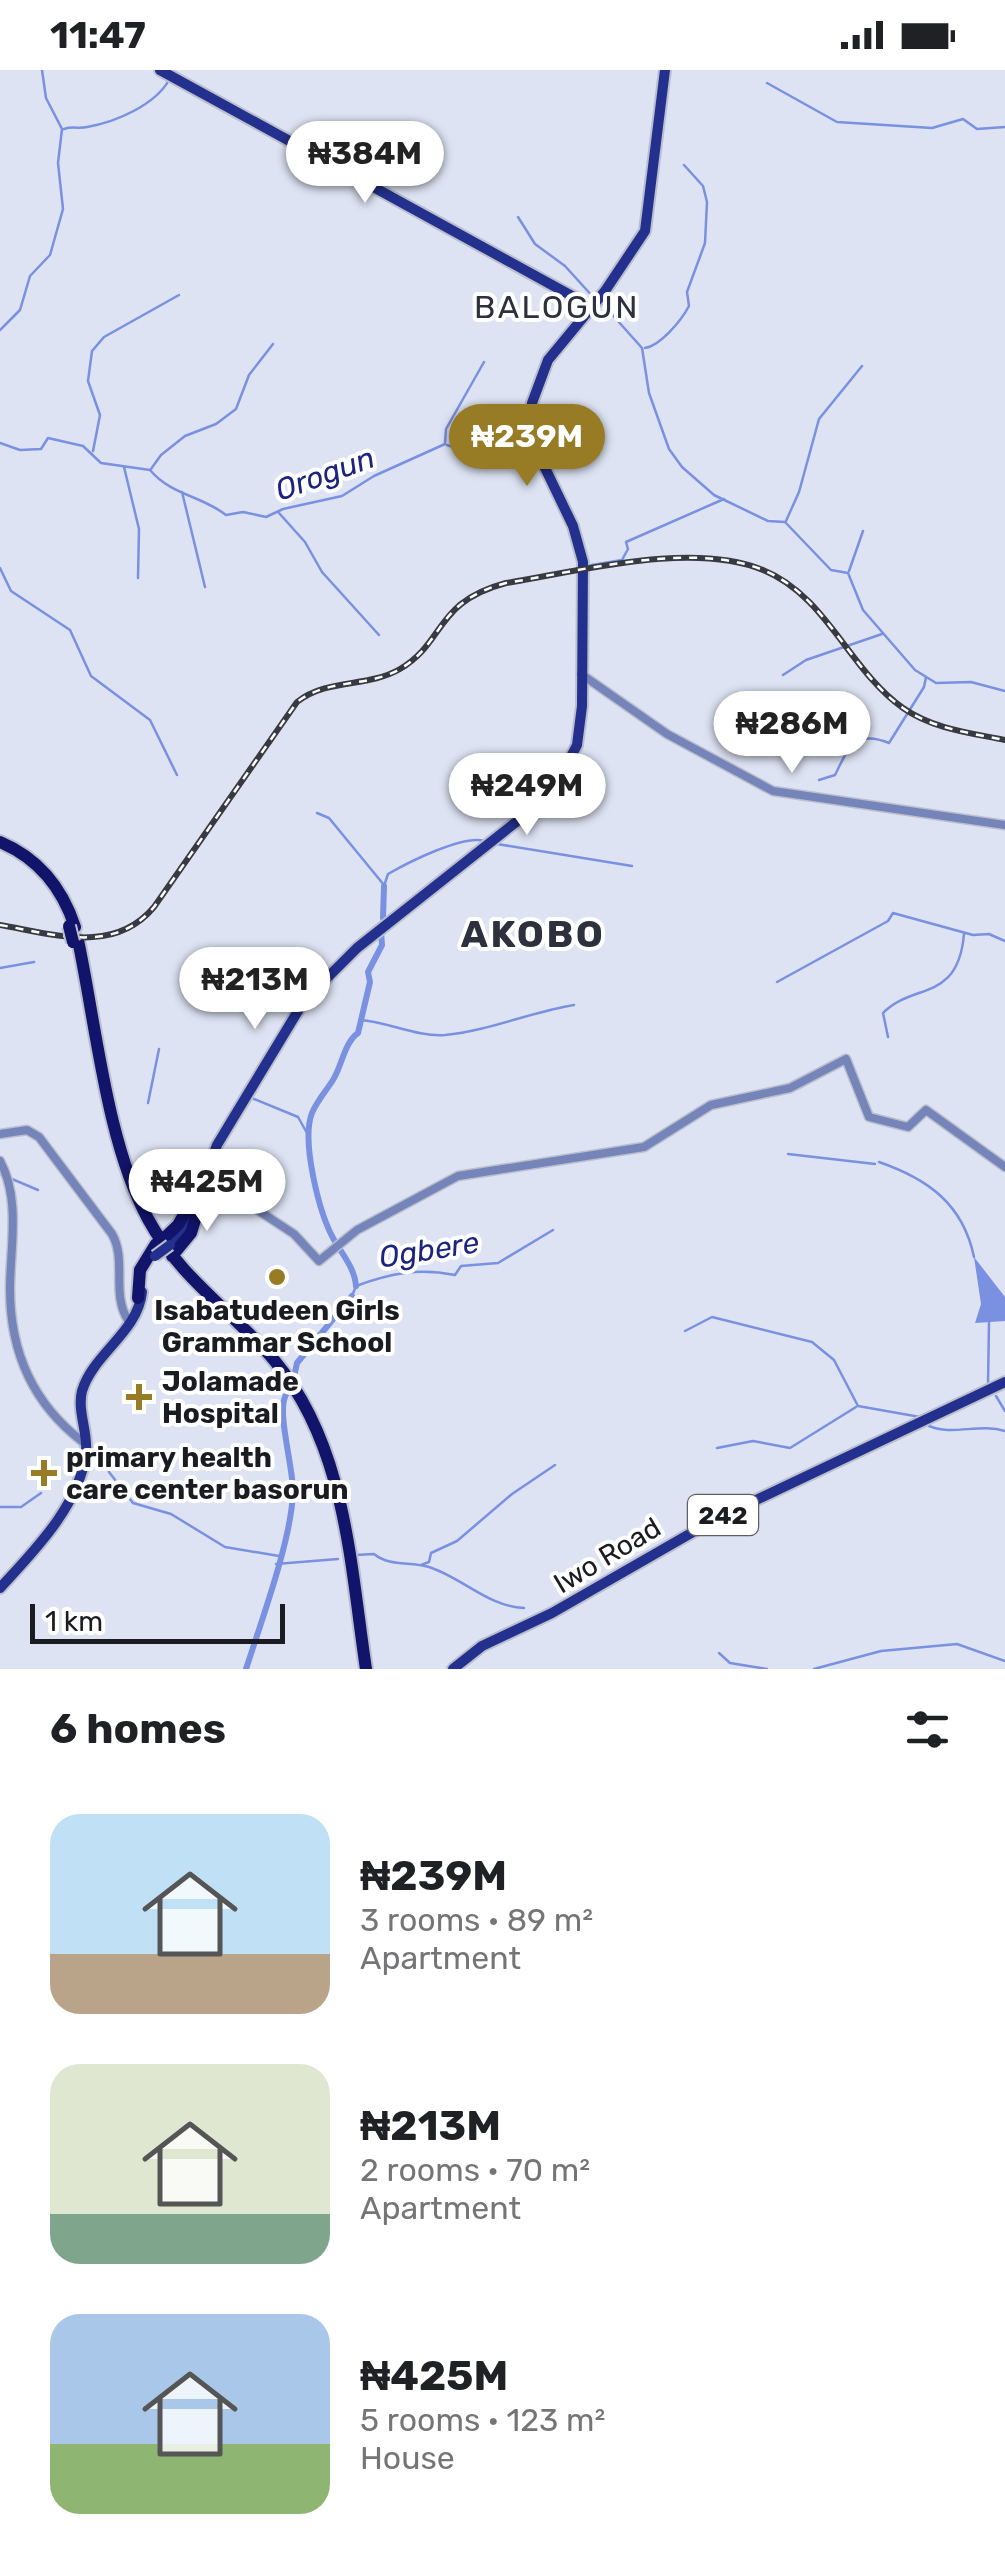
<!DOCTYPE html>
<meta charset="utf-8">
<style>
:root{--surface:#fff;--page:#f2f2f2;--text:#202124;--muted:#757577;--accent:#987c25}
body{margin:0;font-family:Rubik,sans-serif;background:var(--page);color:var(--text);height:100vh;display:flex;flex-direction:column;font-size:38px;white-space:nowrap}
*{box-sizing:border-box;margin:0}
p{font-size:32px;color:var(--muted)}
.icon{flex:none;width:55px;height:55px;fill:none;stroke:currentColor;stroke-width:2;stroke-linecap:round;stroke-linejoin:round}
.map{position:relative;height:1599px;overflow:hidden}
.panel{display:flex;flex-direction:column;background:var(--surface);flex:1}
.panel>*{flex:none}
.scale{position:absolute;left:30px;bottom:25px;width:255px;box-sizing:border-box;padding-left:10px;border:5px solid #1a1c21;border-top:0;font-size:28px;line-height:35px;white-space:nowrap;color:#1a1c21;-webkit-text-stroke:8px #fff;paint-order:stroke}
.price{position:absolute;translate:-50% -85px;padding:0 22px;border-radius:35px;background:#fff;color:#222;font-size:32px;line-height:65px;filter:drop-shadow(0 2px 5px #0008)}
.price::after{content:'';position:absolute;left:50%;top:60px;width:30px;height:22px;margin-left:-15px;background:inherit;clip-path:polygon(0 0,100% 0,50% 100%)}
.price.selected{background:var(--accent);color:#fff}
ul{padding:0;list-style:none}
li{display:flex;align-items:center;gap:30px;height:250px;padding:0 50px}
li span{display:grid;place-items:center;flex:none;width:280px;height:200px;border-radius:30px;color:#555}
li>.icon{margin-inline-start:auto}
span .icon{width:120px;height:120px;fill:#fffc;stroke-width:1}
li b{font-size:42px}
h2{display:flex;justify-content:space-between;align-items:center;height:120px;padding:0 50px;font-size:42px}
.status{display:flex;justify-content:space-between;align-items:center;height:70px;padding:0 50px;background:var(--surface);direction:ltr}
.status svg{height:28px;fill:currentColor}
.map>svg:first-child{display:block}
.water{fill:#7a90e0}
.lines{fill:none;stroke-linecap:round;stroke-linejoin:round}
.stream{stroke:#7a90e0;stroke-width:2.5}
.river{stroke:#7a90e0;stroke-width:6}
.minor-casing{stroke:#babfcd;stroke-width:11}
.major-casing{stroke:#babfcd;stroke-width:14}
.highway-casing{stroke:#babfcd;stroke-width:16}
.minor{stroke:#7585b9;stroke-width:8}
.major{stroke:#24308d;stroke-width:10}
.highway{stroke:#12136a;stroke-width:12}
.rail-casing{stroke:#383a41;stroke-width:6}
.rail{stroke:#fff;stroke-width:2.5;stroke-dasharray:8;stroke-linecap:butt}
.major-bridge-casing{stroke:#babfcd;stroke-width:14;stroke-linecap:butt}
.highway-bridge-casing{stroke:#babfcd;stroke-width:16;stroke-linecap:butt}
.major-bridge{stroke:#24308d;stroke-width:10}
.highway-bridge{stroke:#12136a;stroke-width:12}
.poi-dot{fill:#987c25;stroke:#fff;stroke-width:4}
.labels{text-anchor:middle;stroke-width:8;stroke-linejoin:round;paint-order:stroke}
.shield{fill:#fff;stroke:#5f6064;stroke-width:2.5}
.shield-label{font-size:25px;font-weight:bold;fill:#1a1c21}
.poi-label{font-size:28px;font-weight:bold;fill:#1a1c21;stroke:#fff;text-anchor:start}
.street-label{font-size:28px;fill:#1a1c21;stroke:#fff}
.water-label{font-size:30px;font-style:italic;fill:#1c2480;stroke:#fff}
.quarter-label{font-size:32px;letter-spacing:2.5px;fill:#2d313e;stroke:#fff}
.district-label{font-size:38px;font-weight:bold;letter-spacing:2.5px;fill:#2d313e;stroke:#fff}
</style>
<div class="status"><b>11:47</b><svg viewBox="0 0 49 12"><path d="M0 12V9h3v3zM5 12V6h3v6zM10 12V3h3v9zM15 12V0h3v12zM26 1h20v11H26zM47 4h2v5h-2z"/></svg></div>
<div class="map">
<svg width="1005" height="1599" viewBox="0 0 1005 1599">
<rect width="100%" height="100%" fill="#dde3f3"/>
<path class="water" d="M974,1187L1005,1227V1251L975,1253L981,1234Z"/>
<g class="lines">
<path class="stream" d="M767,13L837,52L932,58L963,49L977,59L1005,57
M64,59C72,56 79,59 87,57C116,52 155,35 169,10
M518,147L535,174L565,196L594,228
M601,232L642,278L649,323L669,379L682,397L714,425L768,451L785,452L831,500L848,503L863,540L915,600L936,613L971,612L1005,621
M0,260L20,240L30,206L50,185L63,139L58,93L62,59L46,28L42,0
M645,278C660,276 681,251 689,236L687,222L705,173L707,132L703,116L684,95
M0,373L20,380L41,379L48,368L83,376L101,393L150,400C171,425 202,426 226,445L243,442L266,447L283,439L342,426L374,406L445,374
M445,373L446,359L484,292
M447,375L473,384L507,380L526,385
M93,381L100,345L88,311L92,281L104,267L179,225
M124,397L139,459L138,508
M151,399L161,385L185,366L216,354L236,339L249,305L273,274
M182,422L205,517
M279,443L305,472L322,502L379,565
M786,451L799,422L819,349L862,296
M586,496L622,490L628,479L626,472L724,429
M0,498L11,521L70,560L91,606L150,650L177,705
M849,501L863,461
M783,605L806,590L882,564
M819,710L835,705C848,679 854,659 889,673L924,617L926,607
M317,743L329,748L384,815
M497,774L632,796
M384,816L388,804C407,793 464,764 484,771
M0,898L34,892
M777,912L888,851L893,843L973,865L989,864L1005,871
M360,950C389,952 416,967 445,965C488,961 531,942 574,935
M888,967L883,943C913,912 958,933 964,864
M254,1029L298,1047L307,1063
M148,1033L159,979
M788,1084L875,1094
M879,1092C928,1109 963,1134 974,1187
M0,1104L38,1120
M352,1226L356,1216C391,1203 418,1198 455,1205L461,1196L498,1193L553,1160
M685,1261L712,1247L812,1272L834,1290L858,1336L920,1347
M988,1315L989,1252
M996,1326L1005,1341
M929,1356C952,1366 980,1353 1005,1361
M717,1378L753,1371L790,1378L856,1337
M105,1383L109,1402L133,1433L171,1444L225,1477L279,1486
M44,1418L49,1412
M0,1437H21L41,1423
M355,1485L374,1484C390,1497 410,1491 429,1497C461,1507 489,1537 524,1538
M276,1494L338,1489
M421,1495L429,1492L431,1483L457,1471L512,1424L555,1395
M719,1583L730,1593L767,1599
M814,1599L881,1581L957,1574L1005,1591"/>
<path class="river" d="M383,848L384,816
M356,1216C355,1198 341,1183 333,1168C319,1142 301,1071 312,1043C317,1031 326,1021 333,1010C342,996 344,973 358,963L370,912L368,902L382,875L381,862
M294,1307L297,1293L352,1226
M246,1599C261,1552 291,1471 293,1423C294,1399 276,1341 286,1325L281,1317"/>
<g class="minor-casing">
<path id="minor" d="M581,604L667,664L773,721L1005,755
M0,1064L27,1060L39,1067L112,1164C127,1190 111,1224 128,1250
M0,1091C21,1130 10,1178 10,1219C10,1282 33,1334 83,1372
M204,1124L253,1137L294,1164L319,1191L357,1160L458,1106L644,1077L711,1035L790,1018L846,989L869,1047L908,1057L926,1040L1005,1097"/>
</g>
<g class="major-casing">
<path id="major" d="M160,0L592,237
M197,1130L217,1075L304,931L357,878L535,737L560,708L577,675L582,636L583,492L573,456L534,375L532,333L548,290L605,221L645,161L665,0
M170,1175L185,1158L192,1138
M0,1518C34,1481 80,1435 86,1382C88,1362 77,1341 82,1321C93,1284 138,1262 142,1222
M453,1599L482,1576L552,1543L714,1450L1005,1312"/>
</g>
<g class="highway-casing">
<path id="highway" d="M0,772C38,788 62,817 75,857
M78,870C96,955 107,1074 148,1149C180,1208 232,1241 274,1290C346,1376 350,1493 366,1599
M161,1171L178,1155L193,1129
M172,1186L191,1163L203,1123
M138,1228L140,1200L156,1174"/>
</g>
<use href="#minor" class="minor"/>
<use href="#major" class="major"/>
<use href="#highway" class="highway"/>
<g class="rail-casing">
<path id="rail" d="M0,855C53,864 114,885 154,837L297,632C328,608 367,618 400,599C446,572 434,532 506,513C581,501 692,471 763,500C827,526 849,600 903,638C933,659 971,663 1005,670"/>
</g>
<use href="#rail" class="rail"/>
<g class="major-bridge-casing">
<path id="major-bridge" d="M155,1186L170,1175"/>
</g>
<g class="highway-bridge-casing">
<path id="highway-bridge" d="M69,856L73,872"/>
</g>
<use href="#major-bridge" class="major-bridge"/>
<use href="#highway-bridge" class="highway-bridge"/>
</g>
<g class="poi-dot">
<circle cx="277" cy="1207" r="10"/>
<path d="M134 1312h10v10h10v10h-10v10h-10v-10h-10v-10h10z"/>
<path d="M39 1388h10v10h10v10h-10v10h-10v-10h-10v-10h10z"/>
</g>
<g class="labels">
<rect class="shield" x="688" y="1425" width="70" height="40" rx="8"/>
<g class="shield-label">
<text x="723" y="1454">242</text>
</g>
<g class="poi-label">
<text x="277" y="1250" text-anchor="middle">Isabatudeen Girls<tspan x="277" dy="32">Grammar School</tspan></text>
<text x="162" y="1321">Jolamade<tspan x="162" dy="32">Hospital</tspan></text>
<text x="66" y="1397">primary health<tspan x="66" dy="32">care center basorun</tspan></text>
</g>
<g class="street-label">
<text transform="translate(607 1485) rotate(-31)" y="10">Iwo Road</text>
</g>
<g class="water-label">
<text transform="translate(325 404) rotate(-20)" y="10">Orogun</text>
<text transform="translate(429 1180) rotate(-9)" y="10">Ogbere</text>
</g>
<g class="quarter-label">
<text x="557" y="248">BALOGUN</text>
</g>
<g class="district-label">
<text x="533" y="877">AKOBO</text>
</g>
</g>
</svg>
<div class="scale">1 km</div>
<b class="price" style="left:365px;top:136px">₦384M</b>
<b class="price selected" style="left:527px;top:419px">₦239M</b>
<b class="price" style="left:792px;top:706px">₦286M</b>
<b class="price" style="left:527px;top:768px">₦249M</b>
<b class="price" style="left:255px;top:962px">₦213M</b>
<b class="price" style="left:207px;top:1164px">₦425M</b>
</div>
<section class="panel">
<h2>6 homes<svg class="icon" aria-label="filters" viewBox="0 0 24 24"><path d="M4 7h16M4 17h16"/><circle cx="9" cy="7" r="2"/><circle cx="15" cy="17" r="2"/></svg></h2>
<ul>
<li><span style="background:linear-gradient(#bfe0f5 70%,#b9a48a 0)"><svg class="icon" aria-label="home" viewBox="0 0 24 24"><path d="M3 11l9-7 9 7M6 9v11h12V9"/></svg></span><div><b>₦239M</b><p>3 rooms · 89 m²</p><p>Apartment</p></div></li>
<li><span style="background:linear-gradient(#dfe7d0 75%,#7fa58c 0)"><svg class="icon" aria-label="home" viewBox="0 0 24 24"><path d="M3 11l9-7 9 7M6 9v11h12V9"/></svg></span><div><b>₦213M</b><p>2 rooms · 70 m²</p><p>Apartment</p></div></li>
<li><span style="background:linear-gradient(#a9c7e8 65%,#8fb573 0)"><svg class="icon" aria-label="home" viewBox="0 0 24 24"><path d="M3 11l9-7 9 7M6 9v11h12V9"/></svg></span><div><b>₦425M</b><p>5 rooms · 123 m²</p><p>House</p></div></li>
</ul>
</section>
